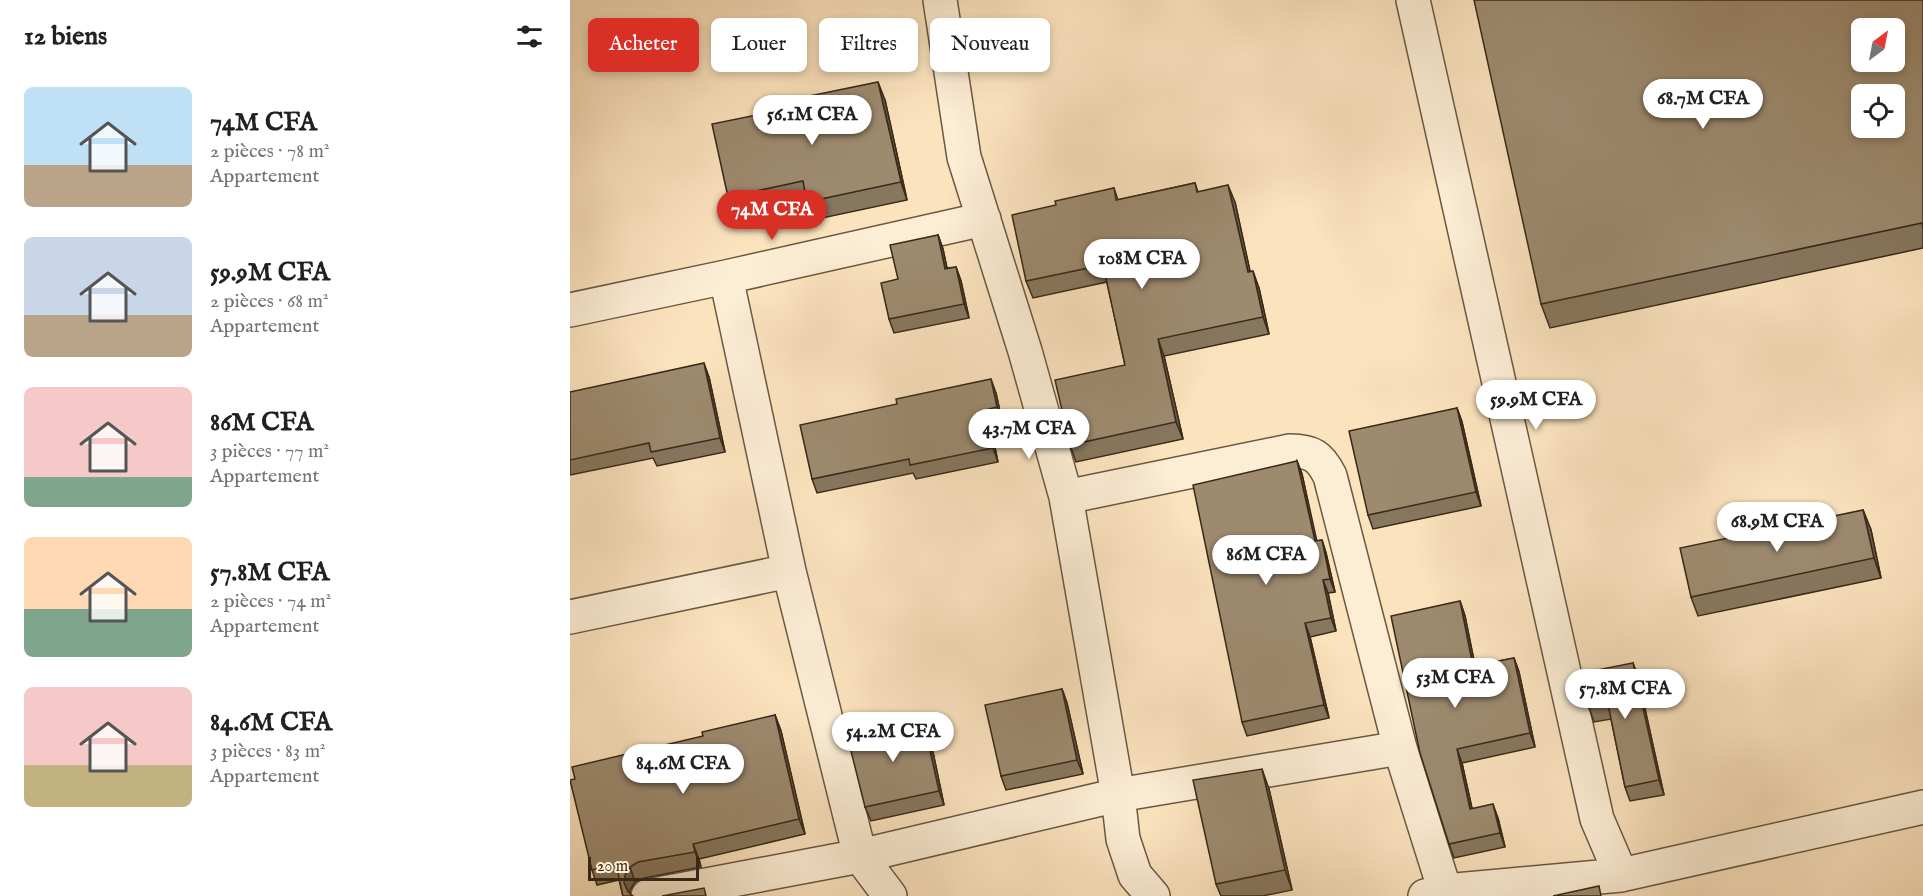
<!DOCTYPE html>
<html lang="fr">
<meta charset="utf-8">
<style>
:root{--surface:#fff;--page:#f2f2f2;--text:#202124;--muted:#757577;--accent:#d93025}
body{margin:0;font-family:"IM FELL English",serif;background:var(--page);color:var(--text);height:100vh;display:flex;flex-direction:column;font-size:22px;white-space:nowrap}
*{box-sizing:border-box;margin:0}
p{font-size:20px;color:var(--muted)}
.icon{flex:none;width:33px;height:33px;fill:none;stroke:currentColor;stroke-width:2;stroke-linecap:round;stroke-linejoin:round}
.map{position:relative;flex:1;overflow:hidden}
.details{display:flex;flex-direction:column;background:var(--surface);width:570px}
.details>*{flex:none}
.top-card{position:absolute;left:18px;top:18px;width:570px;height:54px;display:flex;gap:12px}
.needle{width:39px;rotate:32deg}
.buttons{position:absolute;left:1281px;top:18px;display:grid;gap:12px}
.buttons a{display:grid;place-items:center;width:54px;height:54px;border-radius:9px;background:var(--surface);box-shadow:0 3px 9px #0003;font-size:30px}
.scale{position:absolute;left:18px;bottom:15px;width:111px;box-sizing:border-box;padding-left:6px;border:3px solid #382919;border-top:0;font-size:16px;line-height:21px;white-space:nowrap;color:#382919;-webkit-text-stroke:4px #fcedd5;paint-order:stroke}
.price{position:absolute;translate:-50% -51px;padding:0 14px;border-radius:21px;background:#fff;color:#222;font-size:20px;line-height:39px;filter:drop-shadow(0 2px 3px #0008)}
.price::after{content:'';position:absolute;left:50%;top:36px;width:18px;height:14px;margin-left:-9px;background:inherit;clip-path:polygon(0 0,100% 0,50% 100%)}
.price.on{background:var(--accent);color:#fff}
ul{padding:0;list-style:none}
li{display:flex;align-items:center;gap:18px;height:150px;padding:0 24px}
li span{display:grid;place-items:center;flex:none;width:168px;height:120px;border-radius:9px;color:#555}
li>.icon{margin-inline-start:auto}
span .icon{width:72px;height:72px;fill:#fffc;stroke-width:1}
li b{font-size:26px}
h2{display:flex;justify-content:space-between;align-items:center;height:72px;padding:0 24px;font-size:26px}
.tag{padding:0 21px;border-radius:9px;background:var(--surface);box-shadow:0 3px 9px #0003;font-size:21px;line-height:54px}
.tag.on{background:var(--accent);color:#fff}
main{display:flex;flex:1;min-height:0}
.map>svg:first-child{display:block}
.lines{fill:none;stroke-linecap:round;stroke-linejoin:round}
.minor-casing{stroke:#695842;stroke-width:36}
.minor{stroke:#fcedd5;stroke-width:33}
.wall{fill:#87775f;stroke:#382919;stroke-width:1.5}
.shaded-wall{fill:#6e614e;stroke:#382919;stroke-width:1.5}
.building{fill:#9d8a6f;stroke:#382919;stroke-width:1.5;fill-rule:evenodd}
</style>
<main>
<section class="details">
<h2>12 biens<svg class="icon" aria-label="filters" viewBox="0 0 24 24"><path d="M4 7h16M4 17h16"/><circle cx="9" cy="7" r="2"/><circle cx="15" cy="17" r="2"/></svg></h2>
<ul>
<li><span style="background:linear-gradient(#bfe0f5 65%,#b9a48a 0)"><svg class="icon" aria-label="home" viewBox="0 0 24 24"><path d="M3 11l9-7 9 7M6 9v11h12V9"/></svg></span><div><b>74M CFA</b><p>2 pièces · 78 m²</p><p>Appartement</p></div></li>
<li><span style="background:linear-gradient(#c9d6e8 65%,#b9a48a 0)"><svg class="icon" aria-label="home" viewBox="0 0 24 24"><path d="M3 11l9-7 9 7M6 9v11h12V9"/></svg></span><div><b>59.9M CFA</b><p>2 pièces · 68 m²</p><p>Appartement</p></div></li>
<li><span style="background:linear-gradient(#f6c9c9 75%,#7fa58c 0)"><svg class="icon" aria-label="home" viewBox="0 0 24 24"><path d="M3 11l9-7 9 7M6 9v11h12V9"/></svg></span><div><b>86M CFA</b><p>3 pièces · 77 m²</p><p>Appartement</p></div></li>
<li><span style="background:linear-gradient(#ffd9b3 60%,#7fa58c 0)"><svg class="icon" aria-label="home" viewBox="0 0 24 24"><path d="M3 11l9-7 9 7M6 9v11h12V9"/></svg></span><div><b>57.8M CFA</b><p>2 pièces · 74 m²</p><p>Appartement</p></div></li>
<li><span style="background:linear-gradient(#f6c9c9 65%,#c2b280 0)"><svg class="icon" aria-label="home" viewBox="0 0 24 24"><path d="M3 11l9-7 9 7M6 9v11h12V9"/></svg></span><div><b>84.6M CFA</b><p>3 pièces · 83 m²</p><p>Appartement</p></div></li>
</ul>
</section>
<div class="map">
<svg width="1353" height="896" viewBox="0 0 1353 896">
<rect width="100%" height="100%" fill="#fbe3be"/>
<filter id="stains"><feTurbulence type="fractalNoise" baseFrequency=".00333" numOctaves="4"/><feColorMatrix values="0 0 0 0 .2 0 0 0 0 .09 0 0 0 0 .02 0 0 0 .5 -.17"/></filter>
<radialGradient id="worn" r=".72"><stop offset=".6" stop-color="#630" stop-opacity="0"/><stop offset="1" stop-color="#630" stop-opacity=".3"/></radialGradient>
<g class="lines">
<g class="minor-casing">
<path id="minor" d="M370,0L394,157L455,351L496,497L548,795L553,839L565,875L583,896
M843,0L1027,819L1051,875
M156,277L219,571L290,856L320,896
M0,310L156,277L414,219
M496,497L720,451C742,451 750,456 760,476L830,748L875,891
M0,617L219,571
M78,896L290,856L548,795L830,748
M855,896L875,891L1051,875L1353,807"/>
</g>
<use href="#minor" class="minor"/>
</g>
<path class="wall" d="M1353,0V248L980,328L971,304Z
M315,100L337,200L243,220L236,199L164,215L158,197Z
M625,183L628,192L665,202L680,272L689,288L699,334L594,356L613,439L506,462L500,445L555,365L537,282L463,298L456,281L486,205L544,188L548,200Z
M368,235L373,249L377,268L386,267L391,281L399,318L324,333L319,319L328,279Z
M139,377L155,452L87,466L83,458L0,475V392Z
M426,393L432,421L420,424L428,462L346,479L343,473L247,493L242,479Z
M887,408L892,422L911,506L803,529L798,515Z
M727,461L732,474L746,541L752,540L756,553L765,592L758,593L766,631L740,637L759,718L677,736L672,722Z
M1293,510L1301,530L1311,578L1128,616L1121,597Z
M890,601L895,616L905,666L944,658L949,672L965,747L892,763L902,808L928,818L935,847L884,858L879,844Z
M1063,663L1068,677L1094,795L1060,801L1055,787L1041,719L1024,722L1019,708Z
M492,689L497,703L513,774L436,790L431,776Z
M205,715L211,731L235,834L129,859L131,867L74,878L65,882L60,890L53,896L49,880L27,885L22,870Z
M353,719L359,733L374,805L301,821L295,807Z
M699,789L722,890L692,896H651L646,884Z"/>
<path class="shaded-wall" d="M308,82L315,100L337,200L331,182Z
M658,185L665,202L684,289L678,272Z
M368,235L373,249L380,283L375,269Z
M386,267L391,281L399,318L394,304Z
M683,271L689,288L699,334L693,317Z
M588,339L594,356L613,439L606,422Z
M134,363L139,377L155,452L150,438Z
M421,379L426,393L432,421L427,407Z
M887,408L892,422L911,506L906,492Z
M415,410L420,424L428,462L423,448Z
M727,461L732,474L750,555L745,541Z
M1293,510L1301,530L1311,578L1304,558Z
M752,540L756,553L765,592L760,579Z
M753,580L758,593L766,631L761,618Z
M890,601L895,616L908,680L903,666Z
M735,623L740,637L759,718L754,705Z
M944,658L949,672L965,747L960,733Z
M1063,663L1068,677L1094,795L1089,780Z
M492,689L497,703L513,774L507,760Z
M205,715L211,731L235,834L229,819Z
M353,719L359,733L374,805L369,791Z
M887,749L892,763L905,823L900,809Z
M692,769L699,789L722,890L715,870Z
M923,804L928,818L935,847L930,833Z
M123,844L129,859L131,867L125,852Z
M60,867L65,882L60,890V896L54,883L55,875Z"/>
<path class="building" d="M904,0H1353V229L1352,223L971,304ZM1292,28H1324V62H1292ZM1292,94H1324V128H1292Z
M308,82L331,182L237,202L233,181L158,197L142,124L217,109L215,101Z
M625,183L627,192L658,185L678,272L683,271L693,317L588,339L606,422L500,445L485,380L555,365L533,265L456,281L442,215L486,205L485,201L544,188L546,200Z
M368,235L375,269L386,267L394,304L319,319L311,283L328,279L320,245Z
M134,363L150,438L81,452L79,443L0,460V392Z
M421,379L427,407L415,410L423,448L340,465L339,459L242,479L230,425L327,404L326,399Z
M887,408L906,492L798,515L779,431Z
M727,461L745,541L752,540L760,579L753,580L761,618L735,623L754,705L672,722L623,485Z
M1293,510L1304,558L1121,597L1110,548Z
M890,601L903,666L944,658L960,733L887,749L900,809L923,804L930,833L879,844L850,753L821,616Z
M1063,663L1089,780L1055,787L1038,704L1019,708L1012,673Z
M492,689L507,760L431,776L415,705Z
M205,715L229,819L123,844L125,852L68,862L60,867L55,875L54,883L58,892L63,896H53L46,864L22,870L0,780L5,779L2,767L133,736L132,732Z
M353,719L369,791L295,807L277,735Z
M692,769L715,870L646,884L623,780Z
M1029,886L1031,896H983Z
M134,888L136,896H92Z"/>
<rect width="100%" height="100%" filter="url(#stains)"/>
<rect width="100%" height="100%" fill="url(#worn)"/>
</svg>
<div class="buttons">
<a><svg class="needle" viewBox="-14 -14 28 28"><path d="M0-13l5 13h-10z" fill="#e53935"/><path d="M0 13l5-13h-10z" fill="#757577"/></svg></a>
<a><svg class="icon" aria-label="locate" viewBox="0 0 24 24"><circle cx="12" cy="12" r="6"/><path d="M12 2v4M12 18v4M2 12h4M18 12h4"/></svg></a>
</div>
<div class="scale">20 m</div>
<b class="price" style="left:1133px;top:130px">68.7M CFA</b>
<b class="price" style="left:242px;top:146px">56.1M CFA</b>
<b class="price on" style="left:202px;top:241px">74M CFA</b>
<b class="price" style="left:572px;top:290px">108M CFA</b>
<b class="price" style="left:966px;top:431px">59.9M CFA</b>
<b class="price" style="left:459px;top:460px">43.7M CFA</b>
<b class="price" style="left:1207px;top:553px">68.9M CFA</b>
<b class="price" style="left:696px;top:586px">86M CFA</b>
<b class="price" style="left:885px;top:709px">53M CFA</b>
<b class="price" style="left:1055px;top:720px">57.8M CFA</b>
<b class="price" style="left:323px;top:763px">54.2M CFA</b>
<b class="price" style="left:113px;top:795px">84.6M CFA</b>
<div class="top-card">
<a class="tag on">Acheter</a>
<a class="tag">Louer</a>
<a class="tag">Filtres</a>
<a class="tag">Nouveau</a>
</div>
</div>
</main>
